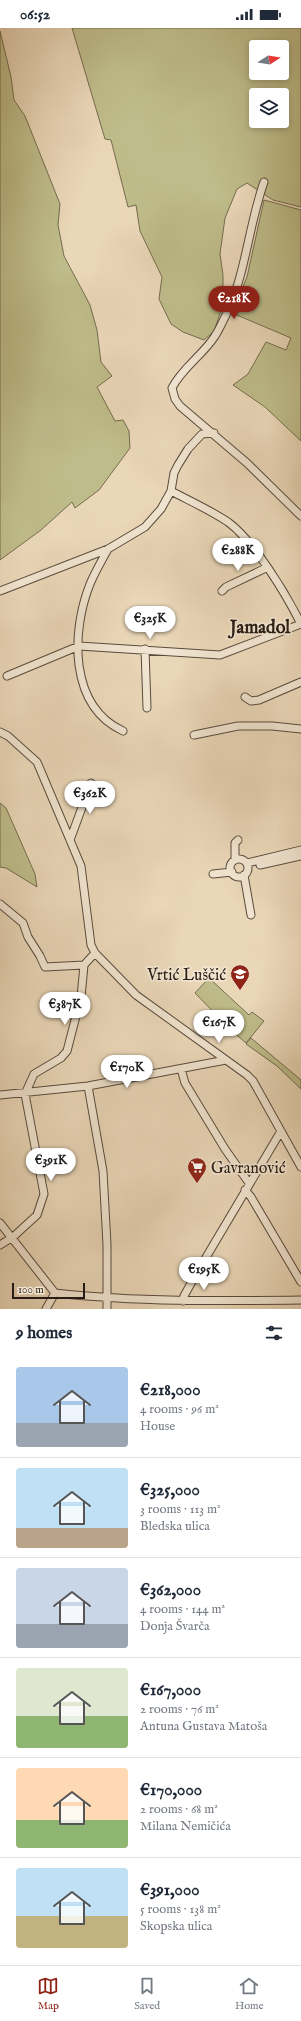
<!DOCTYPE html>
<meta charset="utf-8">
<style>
:root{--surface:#fff;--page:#f2f2f3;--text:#1f2937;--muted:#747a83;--line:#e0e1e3;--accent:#8f2418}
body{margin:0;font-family:"IM FELL English",serif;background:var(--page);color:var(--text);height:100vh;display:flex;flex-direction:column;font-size:15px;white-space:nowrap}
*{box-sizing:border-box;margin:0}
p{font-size:13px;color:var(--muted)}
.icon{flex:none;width:22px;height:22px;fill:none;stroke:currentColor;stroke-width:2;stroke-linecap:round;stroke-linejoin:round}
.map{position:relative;height:1281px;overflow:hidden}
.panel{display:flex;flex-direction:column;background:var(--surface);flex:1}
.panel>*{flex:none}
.needle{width:26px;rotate:78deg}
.buttons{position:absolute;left:249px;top:12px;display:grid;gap:8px}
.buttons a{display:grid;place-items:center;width:40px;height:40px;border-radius:4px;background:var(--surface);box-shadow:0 2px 6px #0003;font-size:20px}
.scale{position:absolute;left:12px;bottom:10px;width:73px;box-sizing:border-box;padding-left:4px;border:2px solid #291c14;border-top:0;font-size:11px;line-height:14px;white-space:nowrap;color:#291c14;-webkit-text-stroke:3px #f1e5d1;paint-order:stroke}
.price{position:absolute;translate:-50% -34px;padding:0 9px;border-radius:14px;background:#fff;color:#222;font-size:13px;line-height:26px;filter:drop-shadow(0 1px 2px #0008)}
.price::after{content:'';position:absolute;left:50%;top:24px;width:12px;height:9px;margin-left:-6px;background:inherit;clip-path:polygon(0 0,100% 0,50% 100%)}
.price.on{background:var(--accent);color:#fff}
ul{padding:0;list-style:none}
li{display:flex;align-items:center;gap:12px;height:100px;padding:0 16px}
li+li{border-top:1px solid var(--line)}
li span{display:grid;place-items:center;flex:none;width:112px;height:80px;border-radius:4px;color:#555}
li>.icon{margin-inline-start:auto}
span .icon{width:48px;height:48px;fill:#fffc;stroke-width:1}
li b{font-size:17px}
h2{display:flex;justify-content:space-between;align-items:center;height:48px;padding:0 16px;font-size:17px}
.status{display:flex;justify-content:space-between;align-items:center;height:28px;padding:0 20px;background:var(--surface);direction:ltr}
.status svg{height:11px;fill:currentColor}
.tabs{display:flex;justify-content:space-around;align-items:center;height:56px;border-top:1px solid var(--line);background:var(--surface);font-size:11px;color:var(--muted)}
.tabs a{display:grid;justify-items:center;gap:2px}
.tabs .on{color:var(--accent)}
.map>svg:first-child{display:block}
.green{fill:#bebc8a;stroke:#746c4f;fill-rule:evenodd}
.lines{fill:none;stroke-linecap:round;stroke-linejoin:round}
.minor-casing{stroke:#594b3d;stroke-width:9}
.minor{stroke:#f1e5d1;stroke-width:7}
.labels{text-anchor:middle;stroke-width:3.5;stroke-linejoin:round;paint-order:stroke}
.poi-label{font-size:16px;fill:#291c14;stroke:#f1e5d1;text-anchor:end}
.quarter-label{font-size:18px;font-weight:bold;fill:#291c14;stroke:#f1e5d1}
</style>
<div class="status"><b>06:52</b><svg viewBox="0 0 49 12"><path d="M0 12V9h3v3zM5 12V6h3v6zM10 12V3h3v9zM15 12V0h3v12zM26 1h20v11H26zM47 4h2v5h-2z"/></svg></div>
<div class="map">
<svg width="301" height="1281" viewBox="0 0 301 1281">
<rect width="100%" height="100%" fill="#ead7b8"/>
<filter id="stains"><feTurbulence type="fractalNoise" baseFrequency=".005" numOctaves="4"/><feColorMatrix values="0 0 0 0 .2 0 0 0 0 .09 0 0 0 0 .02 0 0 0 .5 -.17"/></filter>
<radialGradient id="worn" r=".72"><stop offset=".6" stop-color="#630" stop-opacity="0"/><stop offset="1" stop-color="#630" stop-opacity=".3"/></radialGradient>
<path class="green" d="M72,0H301V179L273,172L247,155L237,161L225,190L220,226L223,247V277L214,303L204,312L183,304L171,296L159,271L162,249L140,203L136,177L128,179L111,112L105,111ZM256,19H282V45H256ZM256,67H282V93H256Z
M0,3L11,49L14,72L25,88L60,176L58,197L64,228L90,277L97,302L101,334L112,348L97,359L115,393L123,392L129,403L130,420L99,462L75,480L72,474L41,502L0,532Z
M264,172L301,182V413L265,379L233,357L248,346L266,314L286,322L291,310L232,285L247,249Z
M0,775L6,780L35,846L37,859L6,840L0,839Z
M209,950L249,987L252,984L264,993L246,1015L232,1003L195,965Z
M251,1010L301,1052V1061L277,1038L246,1016Z"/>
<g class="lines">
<g class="minor-casing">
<path id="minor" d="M264,154C248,199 246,247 225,289C222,295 219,302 215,308C203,327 182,340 172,360L175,371L180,378L247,435L301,488
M171,463C190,473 210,482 228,494C254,513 286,566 301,596
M108,521C102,532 95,544 90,556C71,604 69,678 123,703
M0,563L108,521L145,499L161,481L171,463L174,445L178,437L188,421L202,406L214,405
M222,563L226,559L266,540
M145,621L147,680
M7,648L79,618L220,627L301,596
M245,669L251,673L259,672L301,654
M0,704L8,708L37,734L81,838L91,917L95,925L136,967L247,1047L253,1053L301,1139
M194,707L238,698H272L301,701
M70,812L91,755
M235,831V815L238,812
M230 840a9 9 0 1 1 18 0a9 9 0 1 1-18 0Z
M247,835L301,822
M260,837L301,828
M213,846L232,844
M244,847L251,887
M0,876L23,895L28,909L40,928L45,939L84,937
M181,1041L185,1055L225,1121L249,1155
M88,1058L103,1143L107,1217V1281
M0,1067L88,1058L226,1032
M245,1162L251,1169L301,1254
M0,1195L55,1265
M0,1217L13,1209L37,1187L44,1166L25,1066L34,1046L61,1030L67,1023L81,969L84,937L95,925
M183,1273L184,1268L195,1248L281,1103
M46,1281L55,1265C137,1274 219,1273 301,1272"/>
</g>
<use href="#minor" class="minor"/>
</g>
<defs>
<g id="school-pin" transform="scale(1)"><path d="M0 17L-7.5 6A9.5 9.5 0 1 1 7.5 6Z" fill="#8f2418" stroke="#f1e5d1"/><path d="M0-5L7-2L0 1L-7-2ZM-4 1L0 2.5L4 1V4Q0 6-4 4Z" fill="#fff"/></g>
<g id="supermarket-pin" transform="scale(1)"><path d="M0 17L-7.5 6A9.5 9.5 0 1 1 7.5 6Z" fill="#8f2418" stroke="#f1e5d1"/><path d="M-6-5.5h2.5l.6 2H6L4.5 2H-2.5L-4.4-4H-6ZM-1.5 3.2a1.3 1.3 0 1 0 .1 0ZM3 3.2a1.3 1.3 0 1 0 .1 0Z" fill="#fff"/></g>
</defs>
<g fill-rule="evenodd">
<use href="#school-pin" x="240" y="946"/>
<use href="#supermarket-pin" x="197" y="1139"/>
</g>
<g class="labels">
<g class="poi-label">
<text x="226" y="952">Vrtić Luščić</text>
<text x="211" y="1145" text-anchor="start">Gavranović</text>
</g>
<g class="quarter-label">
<text x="260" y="605">Jamadol</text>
</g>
</g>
<rect width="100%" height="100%" filter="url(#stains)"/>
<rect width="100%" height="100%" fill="url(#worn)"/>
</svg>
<div class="buttons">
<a><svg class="needle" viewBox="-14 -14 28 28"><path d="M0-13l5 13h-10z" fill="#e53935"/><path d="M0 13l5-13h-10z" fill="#747a83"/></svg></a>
<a><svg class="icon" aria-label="layers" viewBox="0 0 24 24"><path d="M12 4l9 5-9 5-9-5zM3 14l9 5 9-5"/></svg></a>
</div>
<div class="scale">100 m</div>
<b class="price on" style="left:234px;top:292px">€218K</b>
<b class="price" style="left:238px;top:544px">€288K</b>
<b class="price" style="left:150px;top:612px">€325K</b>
<b class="price" style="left:90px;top:787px">€362K</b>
<b class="price" style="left:65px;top:998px">€387K</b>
<b class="price" style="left:219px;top:1016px">€167K</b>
<b class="price" style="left:127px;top:1061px">€170K</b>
<b class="price" style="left:51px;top:1154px">€391K</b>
<b class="price" style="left:204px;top:1263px">€195K</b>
</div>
<section class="panel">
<h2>9 homes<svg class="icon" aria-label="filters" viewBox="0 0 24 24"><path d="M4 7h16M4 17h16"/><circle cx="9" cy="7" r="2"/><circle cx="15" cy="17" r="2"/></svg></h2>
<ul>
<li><span style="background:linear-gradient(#a9c7e8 70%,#9aa5b1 0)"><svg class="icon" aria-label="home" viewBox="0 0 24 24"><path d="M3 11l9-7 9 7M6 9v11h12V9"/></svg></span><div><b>€218,000</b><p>4 rooms · 96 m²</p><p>House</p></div></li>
<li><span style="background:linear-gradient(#bfe0f5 75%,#b9a48a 0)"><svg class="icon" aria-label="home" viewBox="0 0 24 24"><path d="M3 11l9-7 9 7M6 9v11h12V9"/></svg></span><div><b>€325,000</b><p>3 rooms · 113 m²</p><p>Bledska ulica</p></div></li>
<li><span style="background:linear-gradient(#c9d6e8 70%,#9aa5b1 0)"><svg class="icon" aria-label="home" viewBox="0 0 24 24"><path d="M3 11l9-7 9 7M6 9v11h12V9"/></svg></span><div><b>€362,000</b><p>4 rooms · 144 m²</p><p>Donja Švarča</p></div></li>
<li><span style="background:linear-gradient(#dfe7d0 60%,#8fb573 0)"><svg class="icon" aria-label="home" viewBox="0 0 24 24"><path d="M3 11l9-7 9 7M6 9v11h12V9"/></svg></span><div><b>€167,000</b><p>2 rooms · 76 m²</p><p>Antuna Gustava Matoša</p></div></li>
<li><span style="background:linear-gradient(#ffd9b3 65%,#8fb573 0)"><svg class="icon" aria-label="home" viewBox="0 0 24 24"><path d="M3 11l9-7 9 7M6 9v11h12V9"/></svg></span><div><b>€170,000</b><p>2 rooms · 68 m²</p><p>Milana Nemičića</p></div></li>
<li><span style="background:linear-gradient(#bfe0f5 60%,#c2b280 0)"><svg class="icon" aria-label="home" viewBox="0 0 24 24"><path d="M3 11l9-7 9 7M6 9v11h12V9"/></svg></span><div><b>€391,000</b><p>5 rooms · 138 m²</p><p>Skopska ulica</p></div></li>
</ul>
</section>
<nav class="tabs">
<a class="on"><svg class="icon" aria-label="map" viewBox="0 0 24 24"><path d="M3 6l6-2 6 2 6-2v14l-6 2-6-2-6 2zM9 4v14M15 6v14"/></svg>Map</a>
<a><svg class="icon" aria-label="saved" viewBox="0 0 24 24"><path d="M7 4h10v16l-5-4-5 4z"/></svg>Saved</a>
<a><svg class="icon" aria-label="home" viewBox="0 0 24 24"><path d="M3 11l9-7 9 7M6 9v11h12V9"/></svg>Home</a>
</nav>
